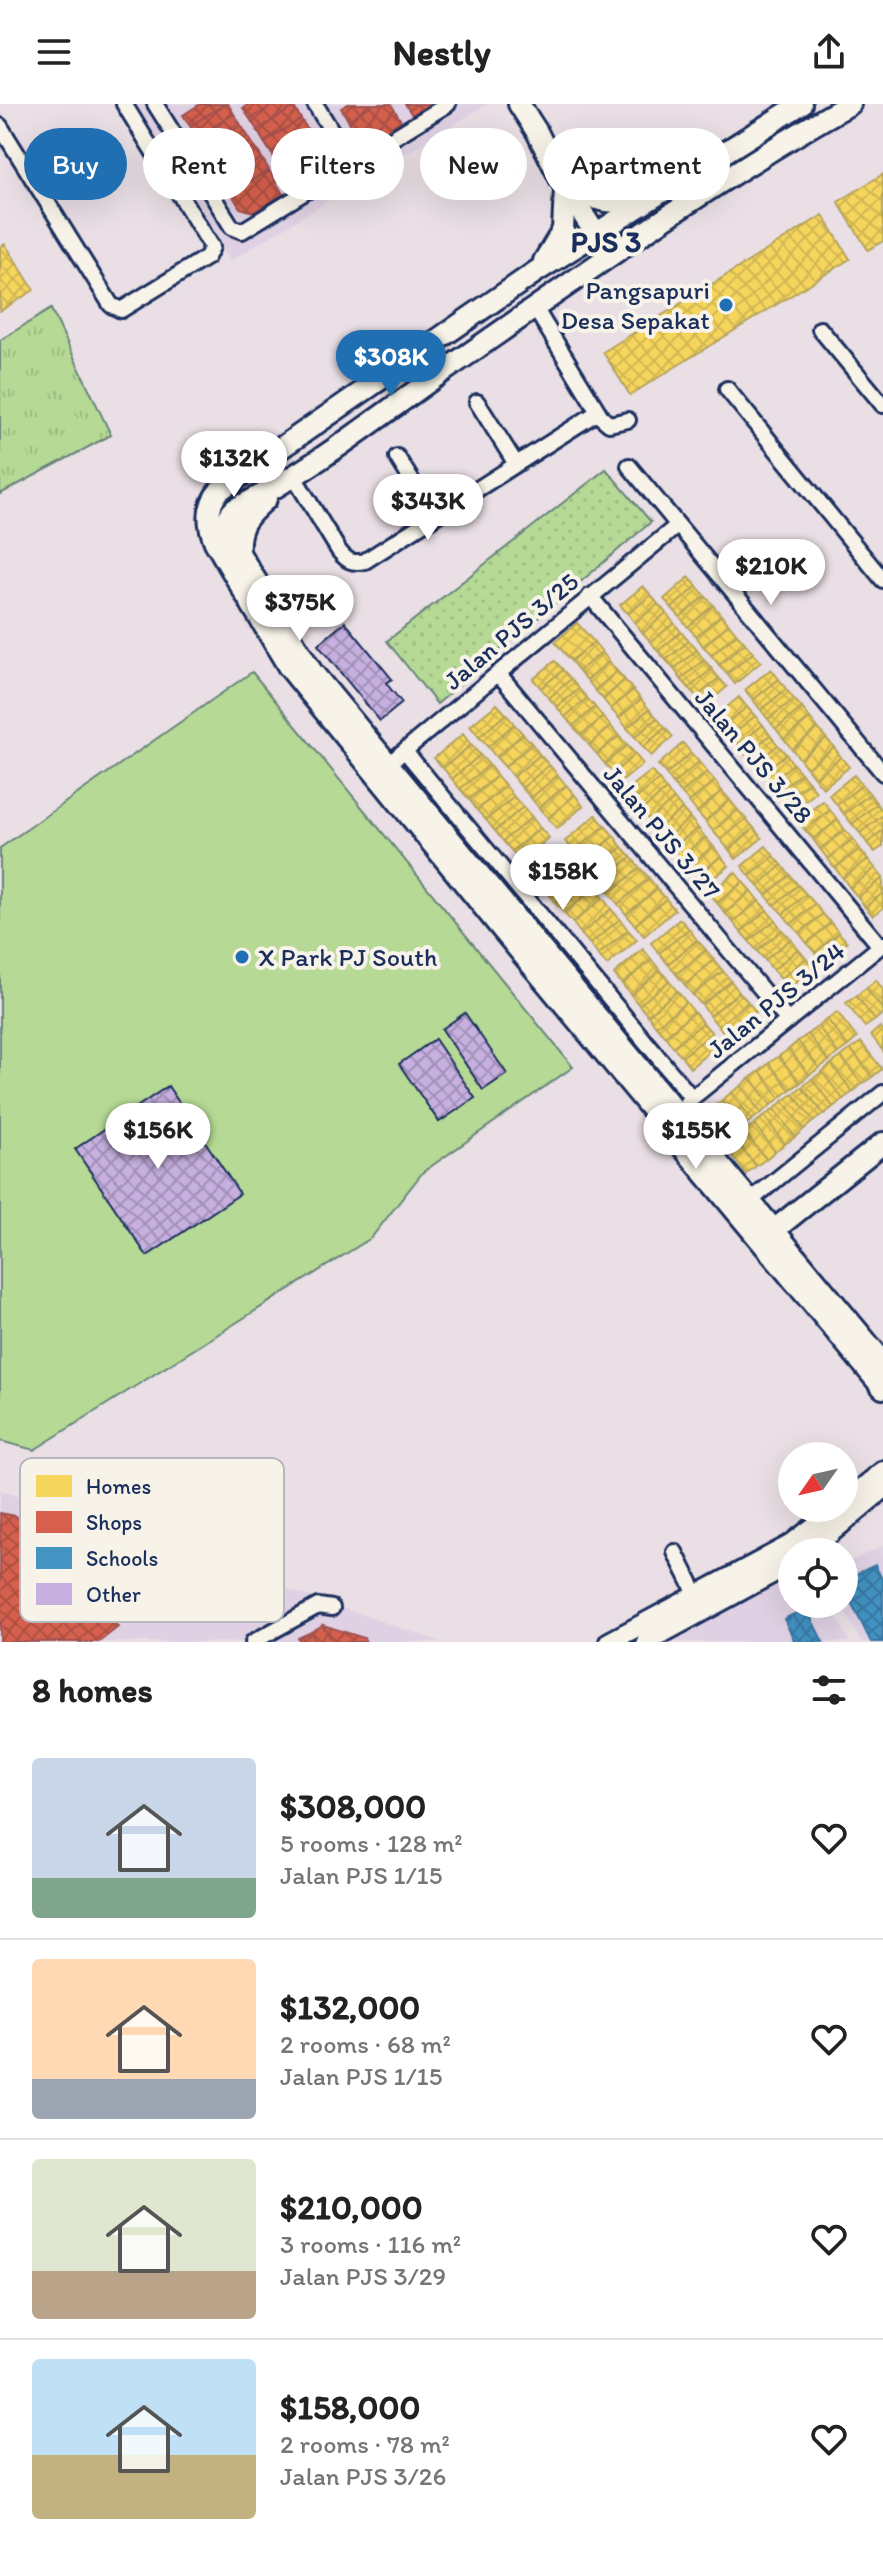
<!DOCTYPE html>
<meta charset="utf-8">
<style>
:root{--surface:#fff;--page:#f6f6f6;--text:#222;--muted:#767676;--line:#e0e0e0;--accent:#1f6fb2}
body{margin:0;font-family:Itim,sans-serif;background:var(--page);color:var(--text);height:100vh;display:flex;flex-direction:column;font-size:30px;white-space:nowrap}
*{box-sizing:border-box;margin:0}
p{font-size:26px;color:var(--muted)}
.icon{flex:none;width:44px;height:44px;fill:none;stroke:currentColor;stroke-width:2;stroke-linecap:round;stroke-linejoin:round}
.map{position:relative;height:1538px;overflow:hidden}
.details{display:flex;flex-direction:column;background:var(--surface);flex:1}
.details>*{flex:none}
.top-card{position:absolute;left:24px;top:24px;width:836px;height:72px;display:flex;gap:16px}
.needle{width:52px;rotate:236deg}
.buttons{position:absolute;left:778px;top:1338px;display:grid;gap:16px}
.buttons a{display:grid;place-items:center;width:80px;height:80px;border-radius:50%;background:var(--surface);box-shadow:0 8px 32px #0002;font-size:40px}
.price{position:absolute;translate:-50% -68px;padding:0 18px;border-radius:28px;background:#fff;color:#222;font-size:26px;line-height:52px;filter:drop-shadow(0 2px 4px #0008)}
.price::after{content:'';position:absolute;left:50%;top:48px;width:24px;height:18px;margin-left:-12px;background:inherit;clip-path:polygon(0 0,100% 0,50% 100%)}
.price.current{background:var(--accent);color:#fff}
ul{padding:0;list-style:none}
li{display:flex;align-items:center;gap:24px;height:200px;padding:0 32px}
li+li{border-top:2px solid var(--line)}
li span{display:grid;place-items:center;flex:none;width:224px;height:160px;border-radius:8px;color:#555}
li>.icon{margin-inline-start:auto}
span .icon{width:96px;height:96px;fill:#fffc;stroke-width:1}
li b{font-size:34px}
h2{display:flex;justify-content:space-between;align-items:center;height:96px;padding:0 32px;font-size:34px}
.chip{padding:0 28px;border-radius:36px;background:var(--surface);box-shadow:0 8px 32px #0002;font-size:28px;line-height:72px}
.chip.current{background:var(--accent);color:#fff}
header{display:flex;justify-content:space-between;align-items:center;height:104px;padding:0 32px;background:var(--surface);font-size:36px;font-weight:700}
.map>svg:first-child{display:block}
.built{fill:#dfd1e3}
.grass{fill:url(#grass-tufts);stroke:#68847a;stroke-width:2}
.park{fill:url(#park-dots);stroke:#68847a;stroke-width:2}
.garden{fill:#b6da95;stroke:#68847a;stroke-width:2}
.homes{fill:url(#homes-cross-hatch);stroke:#b4a35d;stroke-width:2}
.shops{fill:url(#shops-cross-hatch);stroke:#9e5152;stroke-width:2}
.schools{fill:url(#schools-cross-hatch);stroke:#3775a5;stroke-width:2}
.building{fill:url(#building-cross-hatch);stroke:#1b2f5e;stroke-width:2}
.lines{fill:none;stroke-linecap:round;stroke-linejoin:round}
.minor-casing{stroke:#1b2f5e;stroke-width:20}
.tertiary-casing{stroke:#1b2f5e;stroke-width:24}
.secondary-casing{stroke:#1b2f5e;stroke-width:26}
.minor{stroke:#f7f3e8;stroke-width:14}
.tertiary{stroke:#f7f3e8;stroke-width:18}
.secondary{stroke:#f7f3e8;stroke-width:20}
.poi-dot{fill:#1f6fb2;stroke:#f7f3e8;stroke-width:3}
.labels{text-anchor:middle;stroke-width:8;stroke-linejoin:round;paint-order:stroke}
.poi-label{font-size:26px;fill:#1b2f5e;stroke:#f7f3e8;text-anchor:end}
.street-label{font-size:26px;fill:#1b2f5e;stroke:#f7f3e8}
.quarter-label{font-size:30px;font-weight:bold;fill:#1b2f5e;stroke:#f7f3e8}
.key{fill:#f7f3e8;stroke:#b5b8bf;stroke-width:2}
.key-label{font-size:22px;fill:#1b2f5e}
</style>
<header><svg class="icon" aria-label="menu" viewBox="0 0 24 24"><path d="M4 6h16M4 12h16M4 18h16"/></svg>Nestly<svg class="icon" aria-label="share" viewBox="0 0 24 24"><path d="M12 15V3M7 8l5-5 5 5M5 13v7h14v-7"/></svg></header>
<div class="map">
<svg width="883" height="1538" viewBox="0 0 883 1538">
<defs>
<pattern id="grass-tufts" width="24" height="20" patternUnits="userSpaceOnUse" patternTransform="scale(2)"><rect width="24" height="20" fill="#b6da95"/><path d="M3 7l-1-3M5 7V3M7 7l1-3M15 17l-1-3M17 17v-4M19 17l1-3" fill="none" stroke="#9cbb83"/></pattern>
<pattern id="park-dots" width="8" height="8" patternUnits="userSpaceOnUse" patternTransform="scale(2)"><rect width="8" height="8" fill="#b6da95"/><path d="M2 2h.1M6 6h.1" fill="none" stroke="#9cbb83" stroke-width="1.8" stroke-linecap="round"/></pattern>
<pattern id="homes-cross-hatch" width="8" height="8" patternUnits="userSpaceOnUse" patternTransform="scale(2)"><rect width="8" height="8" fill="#f6d55c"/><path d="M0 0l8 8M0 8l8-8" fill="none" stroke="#d2b752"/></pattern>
<pattern id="shops-cross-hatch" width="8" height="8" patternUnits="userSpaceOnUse" patternTransform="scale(2)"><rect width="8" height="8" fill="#d6604d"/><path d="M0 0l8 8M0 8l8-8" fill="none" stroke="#ad5043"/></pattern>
<pattern id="schools-cross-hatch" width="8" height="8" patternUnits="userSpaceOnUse" patternTransform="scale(2)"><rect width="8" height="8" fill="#4393c3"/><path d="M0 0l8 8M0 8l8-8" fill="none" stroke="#3778a2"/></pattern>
<pattern id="building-cross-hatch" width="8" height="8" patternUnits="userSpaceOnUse" patternTransform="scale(2)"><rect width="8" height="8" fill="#c7b0df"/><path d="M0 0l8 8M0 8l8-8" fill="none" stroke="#a190b8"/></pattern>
</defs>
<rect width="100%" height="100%" fill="#e9dfe5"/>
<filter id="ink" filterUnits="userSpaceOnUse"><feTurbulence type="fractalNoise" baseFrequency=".0125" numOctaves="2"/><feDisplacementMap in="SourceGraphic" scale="16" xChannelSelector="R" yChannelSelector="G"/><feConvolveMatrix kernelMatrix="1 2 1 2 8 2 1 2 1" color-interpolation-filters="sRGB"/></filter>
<g filter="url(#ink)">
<path class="built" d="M136,0H487L230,157Z
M0,1386L441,1538H0Z
M883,1442V1538H861L841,1500H844V1460Z
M792,1474V1500H830L849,1538H666Z"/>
<path class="grass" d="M51,205L111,331L0,390V236Z"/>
<path class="park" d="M606,365L651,418L437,600L387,537Z"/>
<path class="garden" d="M252,568L573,963L423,1068L371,1134L34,1346L0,1337V744Z"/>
<path class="homes" d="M883,70V137L868,146L838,98Z
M823,111L850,155L630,291L603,248Z
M5,140L34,186L0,207V143Z
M689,473L697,482L672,504L664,495Z
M643,482L651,491L628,510L620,501Z
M697,482L705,492L680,513L672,504Z
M651,491L658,500L635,519L628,510Z
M705,492L713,501L688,523L680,513Z
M658,500L666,509L643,529L635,519Z
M713,501L721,511L696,532L688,523Z
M666,509L674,519L651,538L643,529Z
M721,511L729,520L703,542L696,532Z
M577,519L594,538L571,557L555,538Z
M674,519L681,528L658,547L651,538Z
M729,520L737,530L711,551L703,542Z
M681,528L689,537L666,556L658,547Z
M737,530L745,539L719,561L711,551Z
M689,537L697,546L674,565L666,556Z
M594,538L602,548L579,567L571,557Z
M745,539L753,549L727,570L719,561Z
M697,546L704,556L681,575L674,565Z
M602,548L609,557L587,576L579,567Z
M753,549L761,558L735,580L727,570Z
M704,556L712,565L689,584L681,575Z
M555,557L563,566L541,584L533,575Z
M609,557L617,567L595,586L587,576Z
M712,565L719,574L697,593L689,584Z
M771,565L779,575L753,596L745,586Z
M563,566L571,575L549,594L541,584Z
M617,567L625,576L603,595L595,586Z
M719,574L727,583L704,602L697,593Z
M571,575L579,585L557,603L549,594Z
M779,575L786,585L761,606L753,596Z
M625,576L633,586L611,605L603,595Z
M579,585L587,594L565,613L557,603Z
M786,585L794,595L768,615L761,606Z
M633,586L641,595L619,614L611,605Z
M739,593L747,603L723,622L715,613Z
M587,594L595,603L573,622L565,613Z
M641,595L649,605L627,624L619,614Z
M794,595L802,604L776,625L768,615Z
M497,600L506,610L479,633L470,622Z
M595,603L603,613L581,631L573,622Z
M747,603L755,612L730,632L723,622Z
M802,604L810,614L784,635L776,625Z
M649,605L657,614L635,633L627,624Z
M506,610L514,620L488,643L479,633Z
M755,612L763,621L738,641L730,632Z
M603,613L611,622L589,641L581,631Z
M657,614L665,624L643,643L635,633Z
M810,614L818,624L792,645L784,635Z
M514,620L523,630L496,653L488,643Z
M763,621L770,631L746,651L738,641Z
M611,622L619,632L597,650L589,641Z
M665,624L673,633L651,652L643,643Z
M818,624L826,634L800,655L792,645Z
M463,630L471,641L443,664L434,654Z
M523,630L532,640L505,663L496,653Z
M770,631L778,641L754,660L746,651Z
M619,632L627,641L605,660L597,650Z
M826,634L834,643L807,664L800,655Z
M683,639L691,649L666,670L658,661Z
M532,640L540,651L513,673L505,663Z
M471,641L480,651L452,675L443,664Z
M627,641L635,650L614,669L605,660Z
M778,641L786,650L761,670L754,660Z
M834,643L841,653L815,674L807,664Z
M691,649L699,658L673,680L666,670Z
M635,650L643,660L621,678L614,669Z
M786,650L793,660L769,679L761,670Z
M480,651L489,661L460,685L452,675Z
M540,651L549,661L522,684L513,673Z
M841,653L849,663L823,684L815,674Z
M699,658L707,668L681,689L673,680Z
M793,660L801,669L777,689L769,679Z
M489,661L497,672L469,695L460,685Z
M549,661L558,671L531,694L522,684Z
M651,667L659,676L633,697L626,687Z
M707,668L715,677L689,698L681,689Z
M801,669L809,678L784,698L777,689Z
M558,671L566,681L539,704L531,694Z
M854,671L862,681L837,701L829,691Z
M497,672L506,682L477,706L469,695Z
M659,676L666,686L641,707L633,697Z
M715,677L722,687L697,708L689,698Z
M809,678L816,688L792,708L784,698Z
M566,681L575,691L548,714L539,704Z
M862,681L870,690L844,710L837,701Z
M506,682L514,693L486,716L477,706Z
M666,686L674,695L649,716L641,707Z
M722,687L730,696L705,717L697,708Z
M870,690L877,700L852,720L844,710Z
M575,691L583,702L557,725L548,714Z
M514,693L523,703L495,727L486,716Z
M674,695L682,705L657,725L649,716Z
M730,696L738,706L713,727L705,717Z
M823,697L830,706L805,726L798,716Z
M877,700L883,707V711L860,729L852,720Z
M523,703L532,713L503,737L495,727Z
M682,705L690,714L665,735L657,725Z
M738,706L746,715L721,736L713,727Z
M830,706L838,716L813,735L805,726Z
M596,711L605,722L574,747L565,737Z
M883,711V726L867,739L860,729Z
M532,713L540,724L512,747L503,737Z
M690,714L698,724L672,744L665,735Z
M746,715L754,724L729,746L721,736Z
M838,716L845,726L820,745L813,735Z
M605,722L614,732L583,758L574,747Z
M540,724L549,734L521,758L512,747Z
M698,724L705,733L680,754L672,744Z
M754,724L762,734L736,755L729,746Z
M845,726L853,735L828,755L820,745Z
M883,726V742L875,748L867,739Z
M614,732L622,743L591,768L583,758Z
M705,733L713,742L688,763L680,754Z
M853,735L860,745L835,764L828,755Z
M713,742L721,752L696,773L688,763Z
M766,742L774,752L750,772L742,762Z
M560,743L568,753L538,778L530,767Z
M622,743L631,753L600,779L591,768Z
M860,745L868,755L843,774L835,764Z
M721,752L729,762L703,782L696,773Z
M774,752L782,761L758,782L750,772Z
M568,753L577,763L547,788L538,778Z
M631,753L640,764L609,789L600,779Z
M868,755L875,764L850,784L843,774Z
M782,761L790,771L766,791L758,782Z
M577,763L586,774L555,799L547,788Z
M640,764L649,774L618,800L609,789Z
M875,764L883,774L858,793L850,784Z
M735,768L743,778L717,799L709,790Z
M790,771L798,781L774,801L766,791Z
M586,774L594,784L564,809L555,799Z
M649,774L657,785L626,810L618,800Z
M883,774V789L865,803L858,793Z
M743,778L751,787L725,809L717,799Z
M798,781L806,790L783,810L774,801Z
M594,784L603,794L573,819L564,809Z
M657,785L666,795L635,821L626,810Z
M751,787L759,797L733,818L725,809Z
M883,789V804L873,812L865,803Z
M806,790L815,800L791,820L783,810Z
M603,794L611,805L581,830L573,819Z
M666,795L675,806L644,832L635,821Z
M759,797L767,806L741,828L733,818Z
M815,800L823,810L799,829L791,820Z
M611,805L620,815L590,840L581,830Z
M767,806L775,816L749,837L741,828Z
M823,810L831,819L807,839L799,829Z
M620,815L628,826L598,851L590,840Z
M680,815L689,825L659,849L651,839Z
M775,816L782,826L757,847L749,837Z
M831,819L839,829L815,849L807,839Z
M689,825L697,836L668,860L659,849Z
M628,826L637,836L607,861L598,851Z
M782,826L791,835L765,856L757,847Z
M839,829L847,838L823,858L815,849Z
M791,835L798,845L773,866L765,856Z
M697,836L706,846L676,870L668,860Z
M643,845L652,856L622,880L614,870Z
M798,845L806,854L781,875L773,866Z
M706,846L714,856L685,881L676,870Z
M806,854L814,864L789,885L781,875Z
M652,856L660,866L631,891L622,880Z
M714,856L723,867L693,891L685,881Z
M660,866L669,877L639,901L631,891Z
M723,867L731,877L702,901L693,891Z
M876,876L883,886V906L866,884Z
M669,877L677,887L648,911L639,901Z
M731,877L739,888L710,912L702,901Z
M866,884L883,906V909L875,916L856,892Z
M677,887L686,898L656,922L648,911Z
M739,888L748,898L718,922L710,912Z
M856,892L875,916L865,923L846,899Z
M686,898L694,908L665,932L656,922Z
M748,898L756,908L727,932L718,922Z
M694,908L703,919L673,943L665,932Z
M837,908L857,934L848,942L827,915Z
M827,915L848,942L838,949L818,922Z
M703,919L712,929L682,953L673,943Z
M818,922L838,949L829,957L808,930Z
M880,923L883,927V947L871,931Z
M712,929L720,939L690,964L682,953Z
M808,930L829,957L819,964L798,937Z
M798,937L819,964L809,971L789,945Z
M861,938L882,965L872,973L851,945Z
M789,945L809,971L800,979L779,952Z
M851,945L872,973L862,980L841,953Z
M779,952L800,979L790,986L769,959Z
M841,953L862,980L853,988L831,960Z
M769,959L790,986L780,994L760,967Z
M831,960L853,988L843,995L822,968Z
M760,967L780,994L771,1001L750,974Z
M822,968L843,995L833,1003L812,975Z
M750,974L771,1001L761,1009L741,982Z
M812,975L833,1003L824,1010L802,983Z
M741,982L761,1009L752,1016L731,989Z
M802,983L824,1010L814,1017L793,990Z
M731,989L752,1016L742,1023L721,997Z
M793,990L814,1017L804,1025L783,997Z
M721,997L742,1023L732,1031L712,1004Z
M783,997L804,1025L795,1033L774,1005Z
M712,1004L732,1031L723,1038L702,1011Z
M774,1005L795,1033L785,1040L764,1012Z
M764,1012L785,1040L775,1047L754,1020Z
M754,1020L775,1047L766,1055L744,1027Z
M744,1027L766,1055L756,1062L735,1035Z
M735,1035L756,1062L746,1070L725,1042Z"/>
<path class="shops" d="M200,0H225L190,22L183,11Z
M225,0H228L234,10L197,33L190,22Z
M249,0H275L250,15L243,4Z
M275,0H292L294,3L257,26L250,15Z
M348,0H373L348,16L341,4Z
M373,0H391L401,17L370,35L357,31L348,16Z
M405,0H430L412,11Z
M294,3L301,15L264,38L257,26Z
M234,10L241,21L204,44L197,33Z
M301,15L308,26L271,49L264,38Z
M241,21L248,32L210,55L204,44Z
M308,26L315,37L278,60L271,49Z
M248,32L255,43L218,67L210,55Z
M315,37L324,52L322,65L292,83L278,60Z
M255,43L262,54L224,78L218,67Z
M262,54L269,66L231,89L224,78Z
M269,66L283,90L253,108L240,104L231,89Z
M0,1409L16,1412L46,1449L58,1441L118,1523L99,1538H0Z
M323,1521L364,1534L366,1538H333Z
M323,1521L333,1538H316L311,1528Z
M311,1528L316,1538H300L298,1534Z"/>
<path class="schools" d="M875,1461L883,1477V1538H871L844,1484V1476Z
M806,1504L823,1538H795L784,1515Z"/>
<path class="building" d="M345,518L392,575L386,579L402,599L380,617L318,541Z
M465,909L507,970L483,986L442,925Z
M435,935L475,994L439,1018L399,960Z
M168,982L240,1090L147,1152L75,1045Z"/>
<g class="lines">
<g class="minor-casing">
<path id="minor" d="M155,0L232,123L242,127L448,0
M315,0L352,60
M0,22L111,201L121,206L207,153L212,143L124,0
M535,204L602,314L609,320L628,316
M820,225L883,301
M727,285L883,476
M477,298L516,360
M397,353L434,412
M629,362L883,669
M293,371L339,447C347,457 352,460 365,457L598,308
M590,492L880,842
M498,569L788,917
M405,647L692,994
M398,652L678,421
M687,998L883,840
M750,1097L883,989
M675,1448L701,1500
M253,1538L318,1502L332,1504"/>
</g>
<g class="tertiary-casing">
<path id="tertiary" d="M844,1399L883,1367
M808,1448L883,1385
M609,1538L790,1441L838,1404
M646,1538L792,1459"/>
</g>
<g class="secondary-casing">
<path id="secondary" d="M519,0L537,28L562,78L601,138
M801,0L537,167L220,386C206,402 207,419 215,438L288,562L500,823L883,1284
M850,0C707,80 573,178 438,271C373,317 306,370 235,405C224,415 227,423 231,436L312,568L883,1258
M565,84C594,95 611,103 642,94
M544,157L563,126L565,84
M239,449C237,421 247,412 266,395
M764,1134L883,1039"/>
</g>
<use href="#minor" class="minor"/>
<use href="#tertiary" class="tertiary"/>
<use href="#secondary" class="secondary"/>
</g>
</g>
<g class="poi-dot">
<circle cx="726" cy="201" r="8"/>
<circle cx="242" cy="853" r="8"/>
</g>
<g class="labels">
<g class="poi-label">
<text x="710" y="195">Pangsapuri<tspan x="710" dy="30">Desa Sepakat</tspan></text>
<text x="258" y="862" text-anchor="start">X Park PJ South</text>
</g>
<g class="street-label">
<text transform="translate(511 527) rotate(-40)" y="9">Jalan PJS 3/25</text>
<text transform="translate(754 652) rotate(50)" y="9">Jalan PJS 3/28</text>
<text transform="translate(662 728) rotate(50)" y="9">Jalan PJS 3/27</text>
<text transform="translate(776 896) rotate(-39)" y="9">Jalan PJS 3/24</text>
</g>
<g class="quarter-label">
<text x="606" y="148">PJS 3</text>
</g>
</g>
<rect x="20" y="1354" width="264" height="164" rx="12" class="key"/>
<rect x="36" y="1371" width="36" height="22" fill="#f6d55c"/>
<rect x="36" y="1407" width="36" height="22" fill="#d6604d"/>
<rect x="36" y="1443" width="36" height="22" fill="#4393c3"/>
<rect x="36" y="1479" width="36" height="22" fill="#c7b0df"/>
<g class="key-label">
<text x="86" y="1390">Homes</text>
<text x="86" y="1426">Shops</text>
<text x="86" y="1462">Schools</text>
<text x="86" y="1498">Other</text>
</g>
</svg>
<div class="buttons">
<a><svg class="needle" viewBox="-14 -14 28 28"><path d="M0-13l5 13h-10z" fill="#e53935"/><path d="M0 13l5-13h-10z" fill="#767676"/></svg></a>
<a><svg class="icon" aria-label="locate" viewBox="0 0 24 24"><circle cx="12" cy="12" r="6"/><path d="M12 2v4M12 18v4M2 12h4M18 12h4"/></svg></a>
</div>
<b class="price current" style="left:391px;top:294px">$308K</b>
<b class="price" style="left:234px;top:395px">$132K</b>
<b class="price" style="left:428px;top:438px">$343K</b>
<b class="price" style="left:771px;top:503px">$210K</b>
<b class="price" style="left:300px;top:539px">$375K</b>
<b class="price" style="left:563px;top:808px">$158K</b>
<b class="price" style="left:158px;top:1067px">$156K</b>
<b class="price" style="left:696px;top:1067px">$155K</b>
<div class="top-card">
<a class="chip current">Buy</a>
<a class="chip">Rent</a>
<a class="chip">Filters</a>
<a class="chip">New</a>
<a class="chip">Apartment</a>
</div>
</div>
<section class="details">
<h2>8 homes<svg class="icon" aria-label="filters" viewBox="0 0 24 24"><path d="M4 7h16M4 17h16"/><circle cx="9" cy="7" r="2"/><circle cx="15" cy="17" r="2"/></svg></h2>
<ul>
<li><span style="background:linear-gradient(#c9d6e8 75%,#7fa58c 0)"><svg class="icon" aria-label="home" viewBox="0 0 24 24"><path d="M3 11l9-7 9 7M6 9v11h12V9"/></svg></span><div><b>$308,000</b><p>5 rooms · 128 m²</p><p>Jalan PJS 1/15</p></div><svg class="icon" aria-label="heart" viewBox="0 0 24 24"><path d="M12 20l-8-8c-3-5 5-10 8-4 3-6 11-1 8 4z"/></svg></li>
<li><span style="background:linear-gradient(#ffd9b3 75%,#9aa5b1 0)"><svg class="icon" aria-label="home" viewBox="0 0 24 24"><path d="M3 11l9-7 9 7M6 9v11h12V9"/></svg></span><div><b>$132,000</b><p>2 rooms · 68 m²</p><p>Jalan PJS 1/15</p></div><svg class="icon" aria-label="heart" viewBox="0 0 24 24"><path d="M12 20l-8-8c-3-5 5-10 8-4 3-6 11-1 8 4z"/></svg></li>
<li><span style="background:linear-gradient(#dfe7d0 70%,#b9a48a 0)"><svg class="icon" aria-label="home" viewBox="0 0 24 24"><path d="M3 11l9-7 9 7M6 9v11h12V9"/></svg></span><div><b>$210,000</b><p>3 rooms · 116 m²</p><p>Jalan PJS 3/29</p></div><svg class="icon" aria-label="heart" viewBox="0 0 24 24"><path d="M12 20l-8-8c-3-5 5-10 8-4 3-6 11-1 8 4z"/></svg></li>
<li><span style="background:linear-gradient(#bfe0f5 60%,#c2b280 0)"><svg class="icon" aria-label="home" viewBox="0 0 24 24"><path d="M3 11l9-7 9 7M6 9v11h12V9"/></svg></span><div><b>$158,000</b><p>2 rooms · 78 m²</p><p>Jalan PJS 3/26</p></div><svg class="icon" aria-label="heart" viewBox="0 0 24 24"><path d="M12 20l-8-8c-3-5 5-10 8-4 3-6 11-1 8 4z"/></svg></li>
</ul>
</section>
